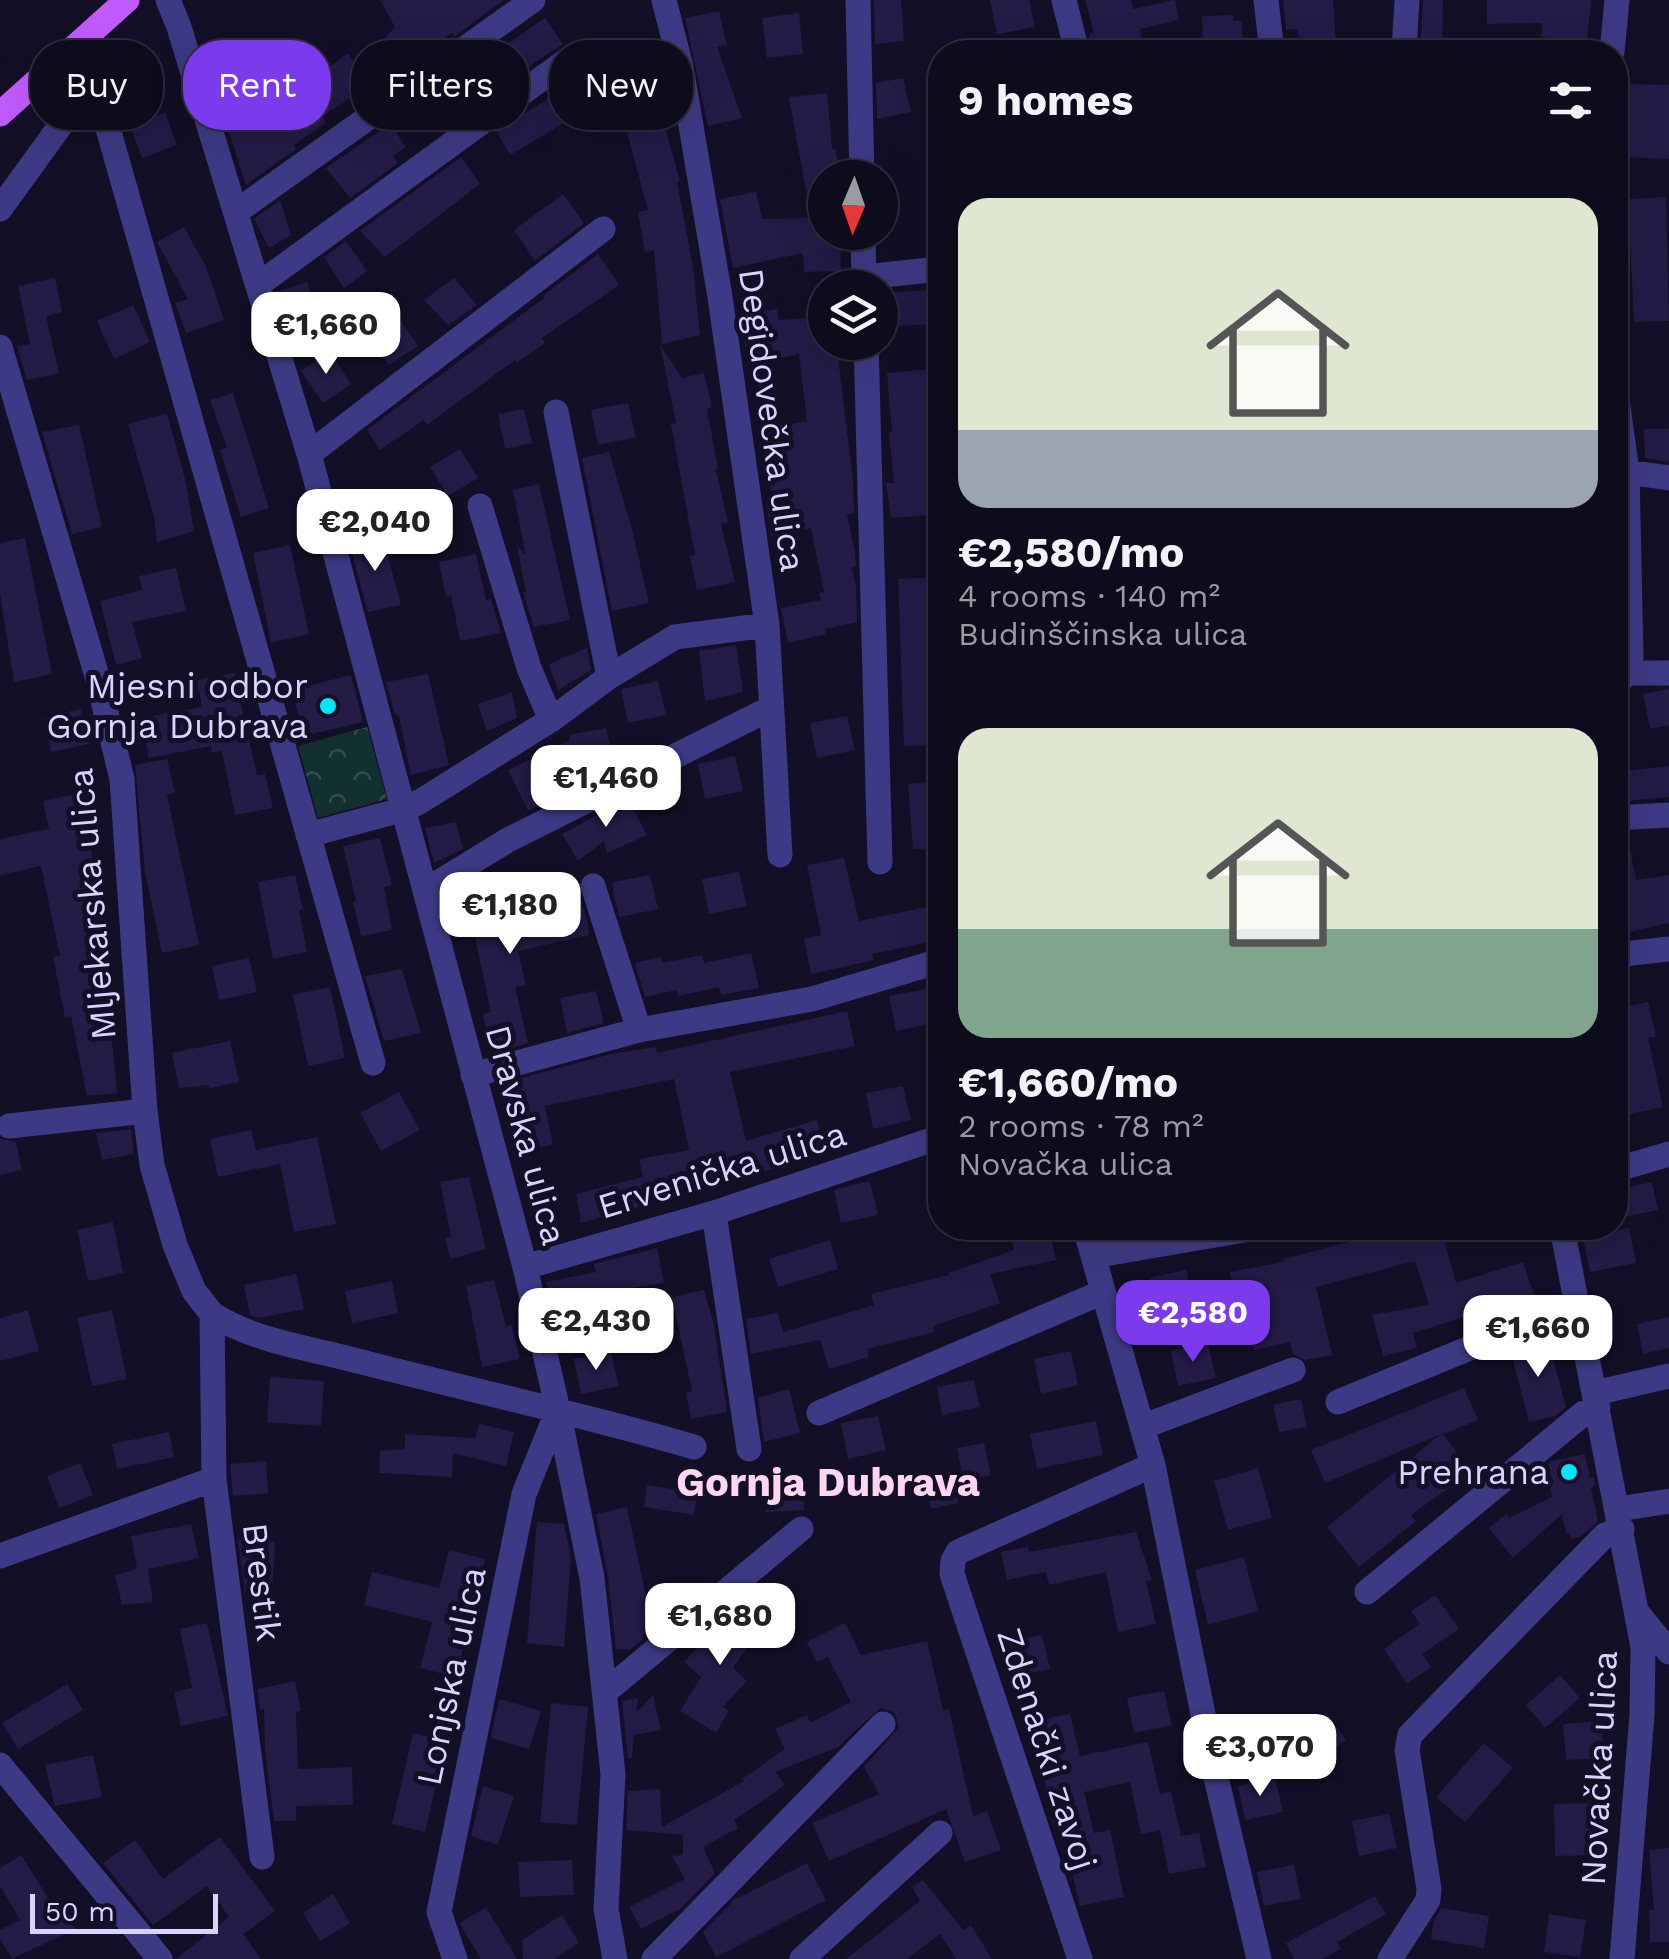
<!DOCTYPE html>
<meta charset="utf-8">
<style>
:root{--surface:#0e0b1c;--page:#171425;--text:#f1f3f6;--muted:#9b9ba3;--line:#2e2b3b;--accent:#7c3aed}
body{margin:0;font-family:"Work Sans",sans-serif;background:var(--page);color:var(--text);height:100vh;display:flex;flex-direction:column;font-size:38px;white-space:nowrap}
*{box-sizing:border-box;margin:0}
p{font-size:32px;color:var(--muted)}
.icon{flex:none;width:55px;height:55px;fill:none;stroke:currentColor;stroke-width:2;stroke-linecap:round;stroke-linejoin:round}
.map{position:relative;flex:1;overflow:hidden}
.sheet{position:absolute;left:928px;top:40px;width:700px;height:1200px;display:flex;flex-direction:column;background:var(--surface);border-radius:40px;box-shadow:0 10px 40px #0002,0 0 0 2px var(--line)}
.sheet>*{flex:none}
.hud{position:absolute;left:30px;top:40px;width:748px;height:90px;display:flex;gap:20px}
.needle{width:65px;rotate:182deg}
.fabs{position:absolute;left:808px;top:160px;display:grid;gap:20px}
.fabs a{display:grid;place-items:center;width:90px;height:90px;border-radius:50%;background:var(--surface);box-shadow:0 10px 40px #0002,0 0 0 2px var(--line);font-size:50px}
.scale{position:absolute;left:30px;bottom:25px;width:188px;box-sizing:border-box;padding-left:10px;border:5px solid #d9d4ff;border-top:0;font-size:28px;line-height:35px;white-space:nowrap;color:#d9d4ff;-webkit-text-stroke:8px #130f26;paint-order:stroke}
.price{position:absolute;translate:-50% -85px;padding:0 22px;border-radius:20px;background:#fff;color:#222;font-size:32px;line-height:65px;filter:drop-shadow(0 2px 5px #0008)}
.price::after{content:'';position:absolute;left:50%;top:60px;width:30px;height:22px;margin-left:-15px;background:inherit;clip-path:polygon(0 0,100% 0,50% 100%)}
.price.on{background:var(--accent);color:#fff}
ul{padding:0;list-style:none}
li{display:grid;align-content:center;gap:20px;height:530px;padding:0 30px}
li span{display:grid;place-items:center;height:310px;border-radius:30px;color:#555}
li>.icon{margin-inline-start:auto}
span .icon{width:180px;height:180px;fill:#fffc;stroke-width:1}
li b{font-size:42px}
h2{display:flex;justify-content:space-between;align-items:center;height:120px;padding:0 30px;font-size:42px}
.pill{padding:0 35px;border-radius:40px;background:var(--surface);box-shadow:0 10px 40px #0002,0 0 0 2px var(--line);font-size:35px;line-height:90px}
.pill.on{background:var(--accent);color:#fff}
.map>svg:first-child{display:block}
.park{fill:url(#park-crowns)}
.building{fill:#241b47}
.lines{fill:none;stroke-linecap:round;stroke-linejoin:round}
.minor{stroke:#3d3a85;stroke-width:25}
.major{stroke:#c25bff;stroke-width:25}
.poi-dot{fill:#00e5ff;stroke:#130f26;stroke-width:4}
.labels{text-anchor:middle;stroke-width:10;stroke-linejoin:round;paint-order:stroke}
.street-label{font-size:35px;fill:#d9d4ff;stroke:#130f26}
.poi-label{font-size:35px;fill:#d9d4ff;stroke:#130f26;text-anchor:end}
.quarter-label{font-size:40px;font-weight:bold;fill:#ffd6f0;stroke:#130f26}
</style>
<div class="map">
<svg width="1669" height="1959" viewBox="0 0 1669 1959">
<defs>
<pattern id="park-crowns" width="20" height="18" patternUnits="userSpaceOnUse" patternTransform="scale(2.5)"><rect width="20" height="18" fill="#12302f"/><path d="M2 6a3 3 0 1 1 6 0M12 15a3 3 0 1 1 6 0" fill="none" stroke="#344d4e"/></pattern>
</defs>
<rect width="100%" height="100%" fill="#130f26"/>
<path class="park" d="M367,727L387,799L318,818L298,746Z"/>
<path class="building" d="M380,0H504L454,37L452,33L385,81L382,77L323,116L325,123L294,145L296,149L246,185L212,79L257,61L285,38L316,77L348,53L357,66L395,27Z
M874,0H901L904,41L875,44Z
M990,0H1029L1035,27L997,34Z
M1085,0H1131L1133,9L1175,0L1179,20L1140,29L1144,52H1093L1089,34L1094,33Z
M1283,0H1333L1336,44L1299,47L1298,29L1286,30Z
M1423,0H1443L1442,52H1420Z
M1487,0H1591L1587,40L1541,37L1542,23L1487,24Z
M719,11L727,45L717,47L742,118L708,126L685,18Z
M799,13L803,54L767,58L762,18Z
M1233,15V21H1242L1243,52H1203L1202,16Z
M545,18L563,44L438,126L421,101L500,43L503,47Z
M640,38L680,181L677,182L693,267L700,335L662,344L654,250L645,252L638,212L648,210L624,121L628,120L611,44Z
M903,78L911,112L877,119L876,83Z
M1625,84L1669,85V159L1620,157Z
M827,93L832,149L835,148L842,178H825V232H840L841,271L804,272L803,253L733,268L720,199L756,192L762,219L811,218L789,97Z
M549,98L564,123L510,155L496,131Z
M165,113L177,145L142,158L130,125Z
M390,124L406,147L393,156L398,163L350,198L326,168Z
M461,157L480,184L385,257L360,231Z
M563,194L584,223L535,261L514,230Z
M1666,197L1669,321L1634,322L1628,199Z
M280,200L291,235L269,248L254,219Z
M184,227L206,267L224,320L186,333L175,303L188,299L157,242Z
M346,241L367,271L344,288L324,257Z
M598,254L619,285L542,338L545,343L516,363L515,360L427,425L424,420L380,450L367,430L544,298L543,296Z
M55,278L62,312L46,316L59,373L27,380L17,346L30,344L18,286Z
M454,278L477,305L448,325L424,300Z
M307,282L317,315L287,325L277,292Z
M940,290V324L896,326L894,292Z
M133,305L150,342L114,359L97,321Z
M777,309L779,320L825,317V342H836L853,479L854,513L847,515L855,553L856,566L852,567L856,587L857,622L825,629L826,634L788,643L781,608L821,600L819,593L824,592L811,528L771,536L766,501L773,500L759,430L807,421L799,354L748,365L740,316Z
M397,315L418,346L389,365L368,334Z
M660,345L682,378L704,373L712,407L707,409L718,469L716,470L728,522L721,524L735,582L697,590L690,556L695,555L671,424L676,423Z
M330,352L351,384L323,403L301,371Z
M940,368V462L929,464L932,515L891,518L886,483H894L889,432H892L887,373Z
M233,393L269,508L241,517L220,450L227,447L210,400Z
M628,403L636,437L598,445L591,410Z
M524,409L532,443L505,449L498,414Z
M167,413L186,483L194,531L157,542L154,517L128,424Z
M79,425L102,527L72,534L42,432Z
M1644,429H1669V462L1645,458Z
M460,449L478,478L448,496L430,467Z
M609,452L632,529L649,603L612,611L582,458Z
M539,484L570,620L534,627L523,592H526L517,545L526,556L513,490Z
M382,535L401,605L368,612L349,542Z
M25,538L52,674L14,682L0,594V543Z
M290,545L309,634L271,643L253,553Z
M476,554L486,600L491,599L501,633L460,641L451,595L446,597L439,562Z
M176,568L186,611L132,622L142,658L116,665L100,601L142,590L139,576Z
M935,577L940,600V745L904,746L898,579Z
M736,645L743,692L705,701L699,651Z
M587,648L591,670L558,690L549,664Z
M234,673L257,775L265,774L273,808L235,815L222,751L212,753L211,746L149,758L141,718L202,707L197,680Z
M428,674L449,765L411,775L399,716L395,714L386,682Z
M351,675L363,722L303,736L292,690Z
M658,681L666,715L628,723L621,689Z
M1669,689V725L1650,729L1643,694Z
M512,692L517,718L487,731L478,704Z
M81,709L89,744L51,752L44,717Z
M847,716L855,750L817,758L810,723Z
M606,728L614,762L564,772L572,789L528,811L508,770L570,740L569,735Z
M735,756L743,791L705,799L698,764Z
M167,759L175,793L167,795L199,945L162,953L145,872L135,765Z
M1669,766V797L1615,802V772Z
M940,781V850L913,849L908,784Z
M80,793L104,920L92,923L108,1001L117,1093L87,1096L71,1016L65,1017L53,957L60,956L41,866L0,875V839L49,829L43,801Z
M628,798L647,835L607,853L604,841L578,861L562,834Z
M456,822L463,849L434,863L425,828Z
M1615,834H1627L1636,880L1669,875V923L1615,935Z
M380,838L392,885L384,887L392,930L361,936L353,902L356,901L343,846Z
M844,858L859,921L940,904V940L872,954L874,960L811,974L804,939L821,935L807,865Z
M739,872L747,906L709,914L702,879Z
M295,875L303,909L299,910L307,952L273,959L258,882Z
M650,875L658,909L620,917L613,895V882Z
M473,881L502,934L547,925L544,909L581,901L588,924L589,935L518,951L526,985L515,987L528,1043L505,1050L504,1046L490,1049L483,1014L491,1012L472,923L455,926L444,898Z
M751,953L759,988L721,995L719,987L678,996L677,990L645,997L635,963L661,957L662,963L702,955L704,963Z
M249,958L257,992L219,1000L212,966Z
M402,969L421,1033L384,1041L365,976Z
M330,987L345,1058L308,1066L293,995Z
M926,989L934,1023L896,1031L889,996Z
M596,991L604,1023L567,1033L560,998Z
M1648,1002L1656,1037L1648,1038L1663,1107L1626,1115L1619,1080L1625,1079L1615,1030V1009Z
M847,1011L855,1046L730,1072L746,1141L817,1120L826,1154L581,1223L576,1194L643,1177L639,1159L689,1150L674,1079L545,1106L553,1145L524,1150L511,1081L611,1054L656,1047L657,1053Z
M230,1041L239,1082L209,1088V1085L179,1088L172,1053Z
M903,1086L911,1120L873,1129L866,1093Z
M399,1092L420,1130L381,1151L360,1113Z
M131,1129L134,1154L102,1160L96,1133Z
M251,1130L256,1150L317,1137L336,1224L294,1232L280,1164L218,1177L210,1139Z
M0,1139L16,1142L22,1170L0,1175Z
M469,1177L486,1249L450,1259L445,1238L451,1237L440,1182Z
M870,1181L878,1215L841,1223L834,1190Z
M1652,1182L1658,1210L1615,1219V1190Z
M113,1222L123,1273L88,1281L77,1230Z
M1010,1228H1049L1056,1260L990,1274L1000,1303L933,1326L934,1332L867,1349L869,1357L829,1369L820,1340L751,1354L746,1319L778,1313L783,1332L874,1305L871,1294L949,1275L948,1273L1014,1250Z
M1405,1228H1441L1456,1283L1523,1262L1534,1295L1413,1333L1417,1348L1383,1356L1372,1315L1429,1305L1415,1261L1316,1287L1332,1355L1305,1360L1293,1354L1290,1342L1254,1350L1244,1306L1237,1307L1230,1272L1283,1262V1259Z
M1629,1228L1636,1263L1590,1272L1583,1238Z
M830,1240L838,1269L778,1287L769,1259Z
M657,1248L664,1283L588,1295L591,1308L553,1317L546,1282L596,1272L594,1264Z
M1186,1270L1194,1305L1156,1313L1149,1278Z
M296,1274L304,1309L259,1318L250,1315L244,1285Z
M494,1280L506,1326L512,1325L520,1359L482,1367L466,1286Z
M392,1281L398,1313L352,1323L345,1291Z
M704,1290L714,1325L727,1412L691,1419L686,1393L692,1391L672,1297Z
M28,1310L39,1351L0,1361V1318Z
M112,1310L127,1379L92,1386L77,1318Z
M1669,1317V1348L1643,1354L1637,1324Z
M1547,1336L1566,1407L1555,1416L1529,1422L1510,1349Z
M1208,1344L1216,1378L1178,1386L1171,1351Z
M1071,1351L1078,1385L1041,1394L1034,1359Z
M611,1352L619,1386L581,1394L574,1359Z
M270,1377L324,1381L321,1426L267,1422Z
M974,1380L980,1407L942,1415L937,1387Z
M1464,1388L1478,1420L1443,1434L1471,1472L1411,1515L1416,1521L1359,1567L1327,1527L1441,1434L1325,1483L1311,1450Z
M789,1389L800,1433L764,1442L758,1398Z
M1301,1399L1307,1427L1279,1432L1273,1405Z
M878,1416L886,1450L848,1459L841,1423Z
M1096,1421L1103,1455L1037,1469L1030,1434Z
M479,1424L514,1432L506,1466L453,1453L452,1477L379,1473L380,1451L405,1449V1434L475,1438Z
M169,1432L174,1457L117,1469L112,1444Z
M984,1443L991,1475L963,1481L957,1448Z
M1585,1454L1590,1478L1594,1477L1595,1485L1591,1488L1598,1521L1580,1537L1571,1539L1569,1533L1566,1534L1562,1514L1513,1558L1489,1528L1506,1514L1509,1518L1552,1497L1546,1466L1552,1461Z
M266,1461L268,1493L233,1496L230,1464Z
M80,1463L93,1495L59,1508L47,1476Z
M1258,1468L1272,1518L1228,1530L1214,1481Z
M803,1475L804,1510L766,1512L765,1477Z
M953,1475L958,1503L931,1509L925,1480Z
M647,1485L697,1493L694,1515L644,1507Z
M627,1507L647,1601L643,1639L630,1650L616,1649L608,1576L596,1514Z
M537,1522L564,1524L571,1558L564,1647L527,1643Z
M191,1524L199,1558L148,1569L153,1602L122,1605L115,1575L137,1569L131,1536Z
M1136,1532L1152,1580L1146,1581L1156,1624L1118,1632L1106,1572L1049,1585L1046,1572L1007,1580L1001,1552L1028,1547L1029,1552Z
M238,1539L275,1542L272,1595L245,1593Z
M449,1550L485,1559L456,1677L420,1668L432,1622L364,1605L372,1572L439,1588Z
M1244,1557L1258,1611L1208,1625L1195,1570Z
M1435,1595L1459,1629L1422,1654L1431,1667L1407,1684L1384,1649L1420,1624L1411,1611Z
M737,1604L764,1622L733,1668L747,1681L723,1707L729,1711L716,1733L680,1711L701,1677L684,1662L703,1641L707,1644Z
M207,1623L228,1716L181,1726L174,1692L192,1688L180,1629Z
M845,1623L861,1655L927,1641L943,1710L949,1709L973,1816L987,1811L1001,1850L965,1862L946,1809L829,1861L812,1823L879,1794L864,1767L899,1727L895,1713L880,1708L838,1747L775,1772L785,1785L734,1820L738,1828L703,1847L715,1873L680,1909L641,1929L629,1907L685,1879L672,1856L683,1855V1835L626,1830L628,1791L660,1789L662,1827L684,1815V1811L685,1814L744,1781L742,1779L785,1749L775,1729L807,1715L810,1723L851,1702L828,1657L817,1662L807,1642Z
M1042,1635L1050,1669L1012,1677L1005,1642Z
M1560,1675L1580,1698L1545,1728L1526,1705Z
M295,1681L301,1711L296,1712L298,1769L352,1767L353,1805L296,1806V1821H274L265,1749L264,1709L260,1710L257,1689Z
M67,1684L83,1710L18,1749L2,1723Z
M1164,1691L1172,1725L1134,1733L1127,1698Z
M653,1695L661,1730L634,1735L632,1758H628L622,1701L638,1698L636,1713Z
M499,1699L541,1711L529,1749L491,1738Z
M551,1703L588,1707L577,1825L540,1822Z
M1326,1712L1346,1740L1308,1766L1288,1738Z
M1070,1714L1080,1756L1148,1742L1160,1794L1171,1792L1181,1836L1199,1833L1206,1867L1169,1874L1160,1830L1141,1834L1130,1782L1084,1792L1094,1833L1110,1830L1124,1897L1080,1906L1061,1825L1053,1826L1033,1721Z
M1602,1721L1604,1758L1566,1760L1563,1724Z
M413,1733L447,1741L425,1832L392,1824Z
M1484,1743L1513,1768L1465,1822L1436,1797Z
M93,1755L102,1797L55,1806L45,1765Z
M1275,1778L1283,1812L1245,1820L1238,1786Z
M483,1786L514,1796L498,1845L471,1836Z
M1598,1803L1599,1855L1555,1856L1554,1804Z
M1389,1814L1397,1848L1359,1856L1352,1821Z
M220,1837L275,1911L243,1934L261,1959H176L229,1917L207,1886L153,1925L103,1863L135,1840L163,1879Z
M1669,1848V1942H1650L1649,1910H1654L1649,1850Z
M21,1855L52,1904L58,1901L75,1929L12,1959L0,1939V1930L20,1920L0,1886V1868Z
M572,1860L574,1895L520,1897L518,1862Z
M807,1863L826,1900L716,1957L703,1932L734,1900Z
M1294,1865L1301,1899L1264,1906L1257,1872Z
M923,1880L963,1930L971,1925L992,1959H956L940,1934L907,1959H846L920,1901L912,1887Z
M333,1894L350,1923L320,1941L303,1913Z
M1375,1896L1386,1914L1337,1942L1341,1949L1322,1959H1294L1286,1943Z
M486,1907L517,1959H481L461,1926L460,1923Z
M1442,1908L1489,1916L1484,1948L1431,1939L1434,1920Z
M1549,1914L1586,1920L1580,1957L1544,1952Z
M562,1915L579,1943L554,1959H523L522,1940Z"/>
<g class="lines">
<path class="minor" d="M168,0L179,27L309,454L525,1267L558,1410L592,1578L613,1774L606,1909L615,1959
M664,0L681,67L720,297L767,625L780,855
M858,0L862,178
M1064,0L1077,52
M1266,0L1272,52
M1404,51L1407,0
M1612,52L1617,0
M0,209L68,115L91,100L103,111L107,125L373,1063
M236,212L533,0
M863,232L864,288
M864,277L940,269
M258,285L567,60
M866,342L880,862
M0,347L97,676L122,779L145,1111L152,1165L175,1245L194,1291L212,1314L214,1479L262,1857
M1615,385L1627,472L1631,657L1626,673L1615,687
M556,412L609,677
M309,454L603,229
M1627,472L1669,478
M480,506L529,668L551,720
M1626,673H1669
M1615,818L1669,815
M308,835L405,809L421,801L551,720L609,677L675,637L767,625
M593,886L639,1030
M425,891L508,840L771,708
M1615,955L1669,949
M473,1075L639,1030L812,999L940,961
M9,1126L145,1111
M1615,1170L1669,1154
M714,1213L749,1449
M1085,1228L1153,1465L1214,1769L1259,1959
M1562,1228L1643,1647L1642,1715L1622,1959
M1093,1256L1256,1228
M525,1267L714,1213L940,1137
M212,1314C254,1341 309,1348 358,1361C470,1390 582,1414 694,1447
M1595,1393L1669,1376
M1338,1402L1577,1304
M819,1413L1103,1292
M1142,1427L1293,1370
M1619,1509L1669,1501
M0,1556L214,1479
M1367,1592L1584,1413L1598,1407
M1640,1616L1669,1652
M604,1693L801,1529
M0,1765L160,1959
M455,1959L439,1912L524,1494L558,1410
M654,1959L883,1724
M802,1959L940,1833
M1080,1959L952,1574L953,1561L958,1552L1153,1465
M1390,1959L1428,1900L1429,1889L1407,1750L1410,1735L1605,1535L1622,1529"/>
<path class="major" d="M0,114L127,0"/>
</g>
<g class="poi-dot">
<circle cx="328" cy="706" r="10"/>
<circle cx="1569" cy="1472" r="10"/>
</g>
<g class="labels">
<g class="street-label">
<text transform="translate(772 420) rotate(82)" y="12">Degidovečka ulica</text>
<text transform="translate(92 904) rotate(-95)" y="12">Mljekarska ulica</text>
<text transform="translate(526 1135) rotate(75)" y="12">Dravska ulica</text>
<text transform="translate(722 1170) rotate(-17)" y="12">Ervenička ulica</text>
<text transform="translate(262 1582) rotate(83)" y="12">Brestik</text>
<text transform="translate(451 1676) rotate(-78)" y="12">Lonjska ulica</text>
<text transform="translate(1047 1749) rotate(72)" y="12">Zdenački zavoj</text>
<text transform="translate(1599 1768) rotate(-87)" y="12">Novačka ulica</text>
</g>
<g class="poi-label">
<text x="308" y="698">Mjesni odbor<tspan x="308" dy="40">Gornja Dubrava</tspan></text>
<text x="1549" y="1484">Prehrana</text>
</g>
<g class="quarter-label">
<text x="828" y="1496">Gornja Dubrava</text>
</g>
</g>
</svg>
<div class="fabs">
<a><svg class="needle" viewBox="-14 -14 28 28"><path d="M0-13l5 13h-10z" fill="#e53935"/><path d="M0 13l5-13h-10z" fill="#9b9ba3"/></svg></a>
<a><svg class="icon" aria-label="layers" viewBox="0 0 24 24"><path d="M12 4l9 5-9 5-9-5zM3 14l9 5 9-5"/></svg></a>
</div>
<div class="scale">50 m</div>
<b class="price" style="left:326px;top:377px">€1,660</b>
<b class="price" style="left:375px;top:574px">€2,040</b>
<b class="price" style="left:606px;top:830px">€1,460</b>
<b class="price" style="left:510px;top:957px">€1,180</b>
<b class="price on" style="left:1193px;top:1365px">€2,580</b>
<b class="price" style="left:596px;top:1373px">€2,430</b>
<b class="price" style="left:1538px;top:1380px">€1,660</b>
<b class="price" style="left:720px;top:1668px">€1,680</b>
<b class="price" style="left:1260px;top:1799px">€3,070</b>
<div class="hud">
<a class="pill">Buy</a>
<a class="pill on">Rent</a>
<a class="pill">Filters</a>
<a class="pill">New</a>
</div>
<section class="sheet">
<h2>9 homes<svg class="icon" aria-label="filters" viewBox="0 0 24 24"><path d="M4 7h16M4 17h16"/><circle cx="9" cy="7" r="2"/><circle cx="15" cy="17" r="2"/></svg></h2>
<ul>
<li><span style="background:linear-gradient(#dfe7d0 75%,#9aa5b1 0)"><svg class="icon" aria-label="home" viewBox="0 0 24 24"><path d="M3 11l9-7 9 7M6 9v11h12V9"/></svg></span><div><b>€2,580/mo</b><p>4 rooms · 140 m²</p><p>Budinščinska ulica</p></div></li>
<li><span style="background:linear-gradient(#dfe7d0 65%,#7fa58c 0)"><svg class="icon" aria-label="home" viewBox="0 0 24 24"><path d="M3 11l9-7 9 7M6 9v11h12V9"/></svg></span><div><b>€1,660/mo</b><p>2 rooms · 78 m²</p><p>Novačka ulica</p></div></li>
</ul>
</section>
</div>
